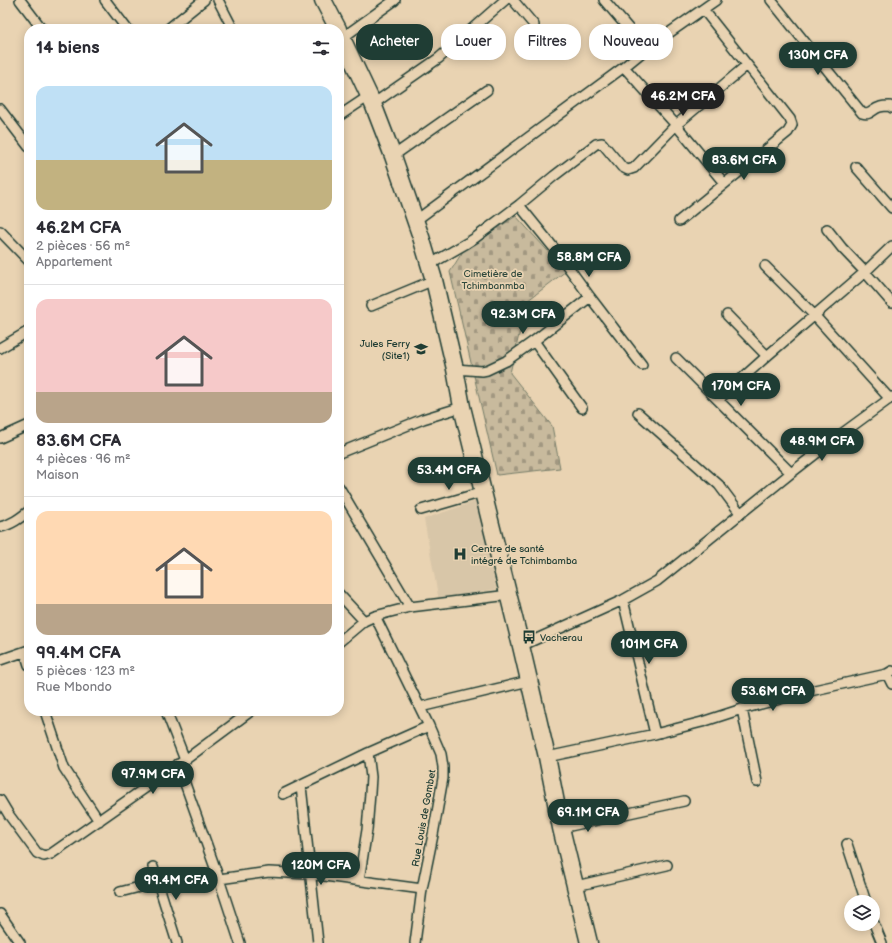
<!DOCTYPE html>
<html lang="fr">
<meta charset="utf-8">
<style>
:root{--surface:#fff;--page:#f2f2f3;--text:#2b2b33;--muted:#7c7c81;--line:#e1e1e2;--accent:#1f3d34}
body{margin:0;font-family:"Balsamiq Sans",sans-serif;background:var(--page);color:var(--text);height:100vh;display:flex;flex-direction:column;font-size:15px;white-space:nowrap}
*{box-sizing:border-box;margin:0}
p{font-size:13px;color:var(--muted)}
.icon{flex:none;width:22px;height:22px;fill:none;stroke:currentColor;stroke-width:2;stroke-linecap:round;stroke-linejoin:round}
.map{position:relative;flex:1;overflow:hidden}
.drawer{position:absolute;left:24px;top:24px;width:320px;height:692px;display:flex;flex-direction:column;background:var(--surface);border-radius:16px;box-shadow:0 2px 10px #0003}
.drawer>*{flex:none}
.guide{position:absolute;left:356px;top:24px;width:380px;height:36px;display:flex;gap:8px}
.tools{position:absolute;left:844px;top:895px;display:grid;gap:8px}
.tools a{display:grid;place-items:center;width:36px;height:36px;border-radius:50%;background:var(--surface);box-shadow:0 2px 10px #0003;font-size:20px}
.price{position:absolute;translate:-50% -34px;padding:0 9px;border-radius:14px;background:var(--accent);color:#fff;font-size:13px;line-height:26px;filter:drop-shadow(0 1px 2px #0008)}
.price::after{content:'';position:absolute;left:50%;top:24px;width:12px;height:9px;margin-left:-6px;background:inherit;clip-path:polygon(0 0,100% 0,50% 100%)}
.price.selected{background:#222;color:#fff}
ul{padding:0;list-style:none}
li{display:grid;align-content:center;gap:8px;height:212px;padding:0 12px}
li+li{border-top:1px solid var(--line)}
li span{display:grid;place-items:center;height:124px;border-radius:12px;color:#555}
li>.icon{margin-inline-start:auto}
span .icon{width:72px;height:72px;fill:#fffc;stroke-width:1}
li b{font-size:17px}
h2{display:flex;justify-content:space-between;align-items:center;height:48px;padding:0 12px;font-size:17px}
.chip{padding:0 14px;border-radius:16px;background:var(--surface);box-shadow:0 2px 10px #0003;font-size:14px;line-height:36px}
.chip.selected{background:var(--accent);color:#fff}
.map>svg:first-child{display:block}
.built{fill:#d8c6a8}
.cemetery{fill:url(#cemetery-stones);stroke:#747c68}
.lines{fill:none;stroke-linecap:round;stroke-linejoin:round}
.street-casing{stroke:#1f3d34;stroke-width:12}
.highway-casing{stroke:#1f3d34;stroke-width:19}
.street{stroke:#e9d3b2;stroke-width:9}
.highway{stroke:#e9d3b2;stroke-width:16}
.labels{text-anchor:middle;stroke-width:3.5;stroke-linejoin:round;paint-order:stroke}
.park-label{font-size:10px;fill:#304a3e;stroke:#e9d3b2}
.poi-label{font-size:10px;fill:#1f3d34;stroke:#e9d3b2;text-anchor:start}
.street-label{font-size:10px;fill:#1f3d34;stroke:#e9d3b2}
</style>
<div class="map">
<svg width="892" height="943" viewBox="0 0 892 943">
<defs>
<pattern id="cemetery-stones" width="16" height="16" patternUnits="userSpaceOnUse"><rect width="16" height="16" fill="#c8ba9d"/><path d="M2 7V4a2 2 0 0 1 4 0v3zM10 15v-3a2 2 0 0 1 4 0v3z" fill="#a29881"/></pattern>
</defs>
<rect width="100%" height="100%" fill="#e9d3b2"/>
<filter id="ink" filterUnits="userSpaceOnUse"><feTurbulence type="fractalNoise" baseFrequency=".025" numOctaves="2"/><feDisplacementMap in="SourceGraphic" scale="8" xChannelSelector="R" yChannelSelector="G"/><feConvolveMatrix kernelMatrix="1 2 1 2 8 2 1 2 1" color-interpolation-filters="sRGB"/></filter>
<g filter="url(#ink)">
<path class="built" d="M479,500L496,589L439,601L424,519Z"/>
<path class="cemetery" d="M516,216L566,271L527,301L510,373L552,426L560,468L497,475L450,272L463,251Z"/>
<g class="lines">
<g class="street-casing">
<path id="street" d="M20,0L42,29
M105,0L127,29
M218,0L233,29
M513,0L534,25
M604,0L646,49
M771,0L862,113C871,116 872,109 880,107C883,106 887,106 890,106L892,108
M168,29L204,0
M342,38L395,0
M624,67L676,125L724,183
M373,104L439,58L505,0
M0,109L29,147
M339,116L369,96
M393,156L487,90
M856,167L892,208
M519,205L558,253L590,297L642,365
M415,221L624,67L646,49L716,0
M679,221L788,132L792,125L790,119L703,9
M827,229L842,248L865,272L892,303
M0,231L29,261
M429,265L467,243L475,238L519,205L554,176L596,144L602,143L622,167L628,170L634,168L676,125L747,65
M765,266L814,315L890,399
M371,306L434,280
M727,315L767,356
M534,341L582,408
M0,348L29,331
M676,358L791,473
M455,369L482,371L487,370L506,361L534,341L590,297
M719,399L767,356L865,272L892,246
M638,413L719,485L740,513
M0,438L29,425
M339,453L423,419L462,407
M339,487L410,607
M421,510L483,492
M0,527C11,525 20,518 29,511
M339,594L364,621
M623,600L655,734
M375,616L429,726L441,754L443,767V778L433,835L422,889L415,943
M339,642L364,621L375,616L410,607L509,595
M521,646L623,600L657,581L791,473L840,435L892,397
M25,652L29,665
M0,660L29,650
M887,674L892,684
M420,707L529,681
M742,709L757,782
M45,711L64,768L99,821
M166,711L185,760
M547,757L655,734L702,722L742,709L810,691L887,674L892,671
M178,764L219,879L240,943
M301,786L318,943
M283,794L368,753L429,726
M0,800L9,815L37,853L44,856L51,854L185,760L251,711
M561,828L684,801
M847,844L866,902
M153,867L177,943
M219,879L269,872L310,874L422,889
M359,880L367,830L370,793L371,777L368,753
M576,886L667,865
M120,892L159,882
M0,914L20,943
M873,921L882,943"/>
</g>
<g class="highway-casing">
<path id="highway" d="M323,0L338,29
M339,32L373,104L393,156L421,237L434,280L455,369L462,407L521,646L547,757L561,828L589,943"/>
</g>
<use href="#street" class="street"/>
<use href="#highway" class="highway"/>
</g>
</g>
<defs>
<g id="school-bare" transform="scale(1.08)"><path d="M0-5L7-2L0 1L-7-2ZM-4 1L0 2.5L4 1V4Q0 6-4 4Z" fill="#1f3d34" stroke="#e9d3b2" stroke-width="2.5" paint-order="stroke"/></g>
<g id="hospital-bare" transform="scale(1.08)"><path d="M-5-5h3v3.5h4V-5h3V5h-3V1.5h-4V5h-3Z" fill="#1f3d34" stroke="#e9d3b2" stroke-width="2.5" paint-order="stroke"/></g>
<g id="bus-bare" transform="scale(1.08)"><path d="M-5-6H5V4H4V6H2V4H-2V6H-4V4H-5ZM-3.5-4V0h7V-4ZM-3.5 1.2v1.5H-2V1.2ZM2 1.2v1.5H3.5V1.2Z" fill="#1f3d34" stroke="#e9d3b2" stroke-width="2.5" paint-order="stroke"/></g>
</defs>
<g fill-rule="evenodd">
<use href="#school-bare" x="421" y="349"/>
<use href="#hospital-bare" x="460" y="554"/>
<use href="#bus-bare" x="529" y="637"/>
</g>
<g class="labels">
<g class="park-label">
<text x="493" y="277">Cimetière de<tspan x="493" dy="12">Tchimbanmba</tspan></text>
</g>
<g class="poi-label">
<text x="410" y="347" text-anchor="end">Jules Ferry<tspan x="410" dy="12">(Site1)</tspan></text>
<text x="471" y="552">Centre de santé<tspan x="471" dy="12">intégré de Tchimbamba</tspan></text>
<text x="540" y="641">Vacherau</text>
</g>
<g class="street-label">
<text transform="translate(423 818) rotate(-80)" y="4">Rue Louis de Gombet</text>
</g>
</g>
</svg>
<div class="tools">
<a><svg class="icon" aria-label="layers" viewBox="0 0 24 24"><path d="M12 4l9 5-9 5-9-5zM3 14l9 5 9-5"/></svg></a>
</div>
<b class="price" style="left:818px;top:76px">130M CFA</b>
<b class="price selected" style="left:683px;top:117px">46.2M CFA</b>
<b class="price" style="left:744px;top:181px">83.6M CFA</b>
<b class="price" style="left:589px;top:278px">58.8M CFA</b>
<b class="price" style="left:523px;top:335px">92.3M CFA</b>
<b class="price" style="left:741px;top:407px">170M CFA</b>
<b class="price" style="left:822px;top:462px">48.9M CFA</b>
<b class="price" style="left:449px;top:491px">53.4M CFA</b>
<b class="price" style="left:649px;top:665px">101M CFA</b>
<b class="price" style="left:773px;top:712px">53.6M CFA</b>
<b class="price" style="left:153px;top:795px">97.9M CFA</b>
<b class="price" style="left:588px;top:833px">69.1M CFA</b>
<b class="price" style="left:321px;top:886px">120M CFA</b>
<b class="price" style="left:176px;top:901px">99.4M CFA</b>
<div class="guide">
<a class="chip selected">Acheter</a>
<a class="chip">Louer</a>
<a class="chip">Filtres</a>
<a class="chip">Nouveau</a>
</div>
<section class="drawer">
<h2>14 biens<svg class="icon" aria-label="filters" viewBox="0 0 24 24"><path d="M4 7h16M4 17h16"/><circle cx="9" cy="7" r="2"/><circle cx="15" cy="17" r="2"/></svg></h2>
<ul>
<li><span style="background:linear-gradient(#bfe0f5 60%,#c2b280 0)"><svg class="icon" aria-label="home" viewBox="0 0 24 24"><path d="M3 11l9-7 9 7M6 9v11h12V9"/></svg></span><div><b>46.2M CFA</b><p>2 pièces · 56 m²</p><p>Appartement</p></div></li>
<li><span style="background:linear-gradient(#f6c9c9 75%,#b9a48a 0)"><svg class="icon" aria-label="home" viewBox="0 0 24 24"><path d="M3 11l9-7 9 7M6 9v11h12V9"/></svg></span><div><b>83.6M CFA</b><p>4 pièces · 96 m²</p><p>Maison</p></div></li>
<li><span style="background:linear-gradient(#ffd9b3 75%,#b9a48a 0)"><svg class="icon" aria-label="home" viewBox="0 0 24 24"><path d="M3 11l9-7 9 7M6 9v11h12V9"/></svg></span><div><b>99.4M CFA</b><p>5 pièces · 123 m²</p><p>Rue Mbondo</p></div></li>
</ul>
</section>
</div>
